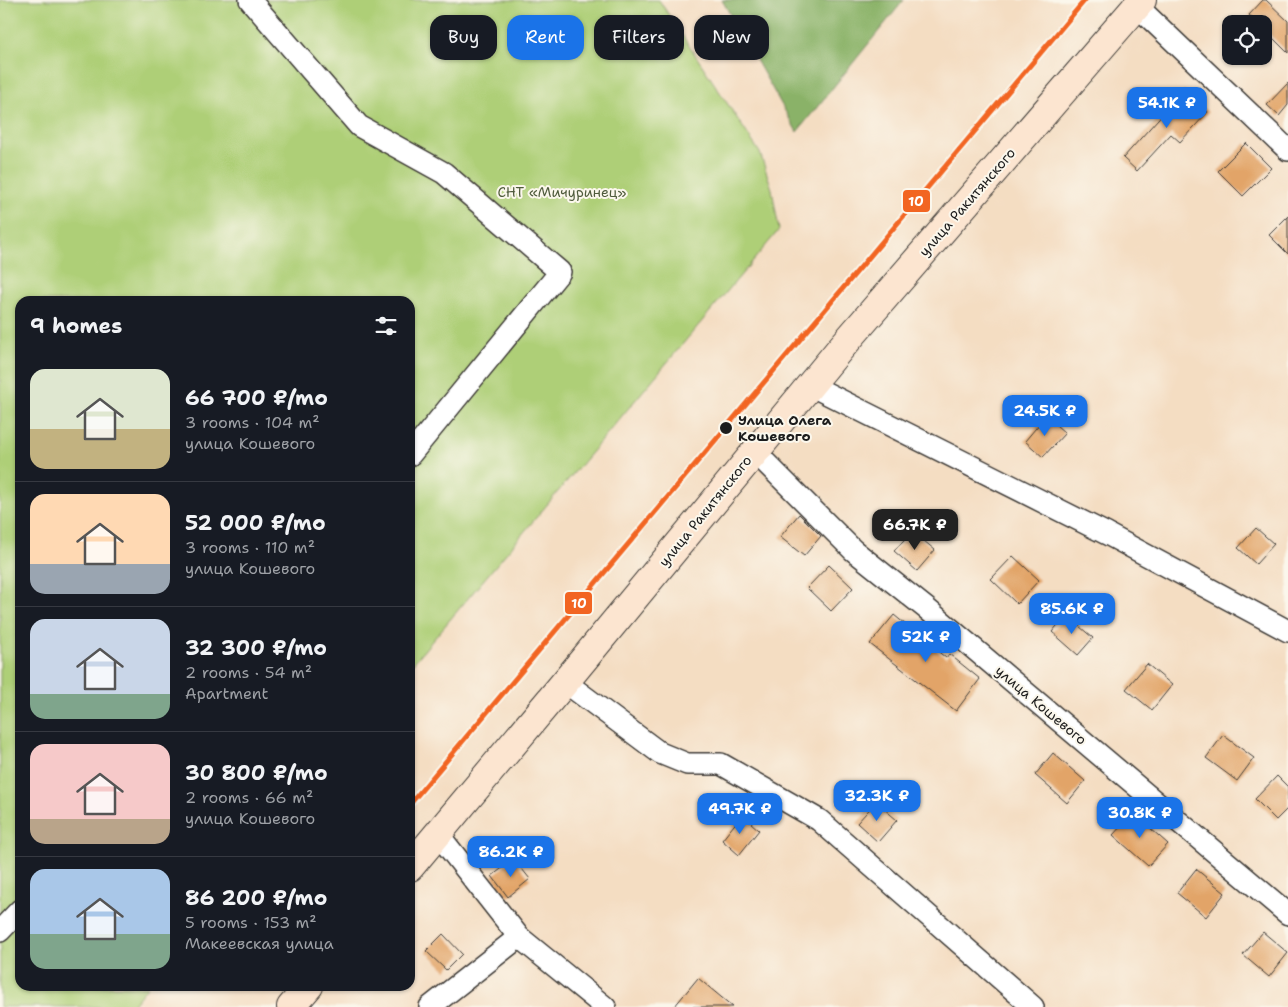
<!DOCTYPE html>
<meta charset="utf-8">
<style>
:root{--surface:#171b24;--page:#20242c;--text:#f1f3f6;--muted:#9ea1a6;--line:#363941;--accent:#1a73e8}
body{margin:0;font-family:"Shantell Sans",sans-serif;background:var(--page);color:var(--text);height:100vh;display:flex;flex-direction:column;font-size:19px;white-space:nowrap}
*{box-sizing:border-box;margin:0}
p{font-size:16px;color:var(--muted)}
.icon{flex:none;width:28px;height:28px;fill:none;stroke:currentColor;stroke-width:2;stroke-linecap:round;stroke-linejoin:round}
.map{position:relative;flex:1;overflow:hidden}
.drawer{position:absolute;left:15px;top:296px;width:400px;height:695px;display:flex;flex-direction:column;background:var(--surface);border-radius:15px;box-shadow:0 1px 4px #0004}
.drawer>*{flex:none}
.hud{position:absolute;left:430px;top:15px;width:475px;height:45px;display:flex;gap:10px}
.buttons{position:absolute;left:1222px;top:15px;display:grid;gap:10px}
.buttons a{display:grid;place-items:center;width:50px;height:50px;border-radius:10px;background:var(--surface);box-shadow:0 1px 4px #0004;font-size:25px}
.price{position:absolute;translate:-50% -42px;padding:0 11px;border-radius:10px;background:var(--accent);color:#fff;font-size:16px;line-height:32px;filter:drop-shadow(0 1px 2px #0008)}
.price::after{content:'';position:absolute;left:50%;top:30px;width:15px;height:11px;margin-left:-8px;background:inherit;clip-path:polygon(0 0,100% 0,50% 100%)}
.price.on{background:#222;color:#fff}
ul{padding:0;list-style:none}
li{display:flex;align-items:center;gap:15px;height:125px;padding:0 15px}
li+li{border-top:1px solid var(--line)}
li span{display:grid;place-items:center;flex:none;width:140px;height:100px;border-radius:15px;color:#555}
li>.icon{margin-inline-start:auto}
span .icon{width:60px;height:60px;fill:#fffc;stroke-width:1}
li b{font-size:21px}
h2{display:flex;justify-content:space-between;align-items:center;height:60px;padding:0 15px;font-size:21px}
.pill{padding:0 18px;border-radius:15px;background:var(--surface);box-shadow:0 1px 4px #0004;font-size:18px;line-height:45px}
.pill.on{background:var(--accent);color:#fff}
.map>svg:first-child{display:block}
.green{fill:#aecf77;stroke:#65764a}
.forest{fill:#8ab268;stroke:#536742}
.building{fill:#e2a467}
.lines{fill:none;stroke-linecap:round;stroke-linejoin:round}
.street-casing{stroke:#3c3935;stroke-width:24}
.secondary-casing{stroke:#3c3935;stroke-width:30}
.street{stroke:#fff;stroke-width:21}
.secondary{stroke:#fce5d0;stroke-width:28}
.tram-1-casing{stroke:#fbf7ec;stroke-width:9}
.tram-1{stroke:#f26522;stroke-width:5}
.stop-dot{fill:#1c1c1c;stroke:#fbf7ec;stroke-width:2}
.labels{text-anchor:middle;stroke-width:4;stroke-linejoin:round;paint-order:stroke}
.park-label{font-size:14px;fill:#4f5b3c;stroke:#fbf7ec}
.street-label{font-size:14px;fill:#1c1c1c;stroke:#fbf7ec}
.stop-label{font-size:14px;font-weight:bold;fill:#1c1c1c;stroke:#fbf7ec;text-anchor:start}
.line-badge{stroke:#fbf7ec;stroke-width:2}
.badge-label{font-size:14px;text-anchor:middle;font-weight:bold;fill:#fff}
</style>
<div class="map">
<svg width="1288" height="1007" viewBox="0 0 1288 1007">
<rect width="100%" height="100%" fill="#fbf7ec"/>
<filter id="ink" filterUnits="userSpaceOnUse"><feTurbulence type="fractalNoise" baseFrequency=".02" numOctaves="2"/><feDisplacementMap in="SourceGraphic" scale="10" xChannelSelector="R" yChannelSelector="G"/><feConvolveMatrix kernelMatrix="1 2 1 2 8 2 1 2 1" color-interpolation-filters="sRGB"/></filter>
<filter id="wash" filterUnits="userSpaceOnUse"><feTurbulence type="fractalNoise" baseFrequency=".0096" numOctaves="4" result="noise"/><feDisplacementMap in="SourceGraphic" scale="20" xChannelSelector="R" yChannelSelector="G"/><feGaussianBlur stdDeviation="1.12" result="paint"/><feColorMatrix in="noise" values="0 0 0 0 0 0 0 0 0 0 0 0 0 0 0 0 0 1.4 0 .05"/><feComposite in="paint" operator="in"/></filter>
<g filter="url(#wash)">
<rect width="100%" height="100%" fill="#f4ddc2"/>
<path class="green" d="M0,0H659L760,153L772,189L779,230L410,667V301H20V986H148L131,1007H0Z"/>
<path class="forest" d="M722,0H904L797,132Z"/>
<g id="blocks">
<path class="building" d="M1263,0H1266L1288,21V53L1264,29V24H1258L1249,15Z
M1288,83V105L1279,116L1267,105Z
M1184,90L1208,112L1180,142L1171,134L1137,171L1123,158Z
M1246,143L1271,168L1243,196L1218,171Z
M1288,216V254L1269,235Z
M1046,416L1065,433L1043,457L1025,441Z
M799,514L821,536L804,556L780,537Z
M1256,528L1274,544L1256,564L1238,548Z
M912,531L935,550L917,571L894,551Z
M1013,556L1039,580L1017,604L991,579Z
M829,565L853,588L831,611L807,588Z
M894,615L946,658L949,654L980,679L956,711L870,644Z
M1066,615L1093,638L1078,655L1052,632Z
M1147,664L1172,685L1152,710L1126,689Z
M1223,735L1254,758L1237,781L1206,758Z
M1053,753L1085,781L1067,803L1035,775Z
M1277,776L1288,787V808L1276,820L1255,799Z
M876,802L897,820L878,842L857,823Z
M1133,813L1168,844L1148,866L1113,835Z
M742,815L759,830L739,855L722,840Z
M514,859L530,879L508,897L492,876Z
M1196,869L1225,893L1206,917L1177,893Z
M1263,932L1288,953L1269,977L1243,955Z
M443,934L462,954L446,970L426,951Z
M698,978L733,1007H674Z"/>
</g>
</g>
<g filter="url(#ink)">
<use href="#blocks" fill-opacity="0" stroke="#3c3935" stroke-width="1"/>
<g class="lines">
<g class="street-casing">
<path id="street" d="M250,0L359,126L444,173L560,272L410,455
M1137,6L1288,150
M812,386L1107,534L1288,631
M754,451L853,550L927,609L1288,914
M565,682L660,753L687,764H721L819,820L1033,1007
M438,834L519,937L605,1007
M0,931L20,910
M430,1007L519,937"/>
</g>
<g class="secondary-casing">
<path id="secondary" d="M410,867L565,682L840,349L1142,0
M291,1007L309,986"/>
</g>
<use href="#street" class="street"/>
<use href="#secondary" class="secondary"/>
<g class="tram-1-casing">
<path id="tram-1" d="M410,804L1085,0"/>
</g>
<use href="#tram-1" class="tram-1"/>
</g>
</g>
<circle class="stop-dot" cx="726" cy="428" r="7"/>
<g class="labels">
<g class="park-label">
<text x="562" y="197">СНТ «Мичуринец»</text>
</g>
<g class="street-label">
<text transform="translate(967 202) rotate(-49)" y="5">улица Ракитянского</text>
<text transform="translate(705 511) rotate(-51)" y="5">улица Ракитянского</text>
<text transform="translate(1041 705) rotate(40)" y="5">улица Кошевого</text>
</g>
<g class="stop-label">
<text x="738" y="425">Улица Олега<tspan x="738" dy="16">Кошевого</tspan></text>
</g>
</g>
<g class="line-badge">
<rect x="902" y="189" width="29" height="24" rx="5" fill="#f26522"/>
<rect x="564" y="591" width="29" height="24" rx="5" fill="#f26522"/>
</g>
<g class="badge-label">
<text x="916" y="206">10</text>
<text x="579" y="608">10</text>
</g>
</svg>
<div class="buttons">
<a><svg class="icon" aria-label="locate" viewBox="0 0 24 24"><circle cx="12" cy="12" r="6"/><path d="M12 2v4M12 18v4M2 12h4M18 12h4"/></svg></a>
</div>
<b class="price" style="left:1167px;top:129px">54.1K ₽</b>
<b class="price" style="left:1045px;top:437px">24.5K ₽</b>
<b class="price on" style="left:915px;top:551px">66.7K ₽</b>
<b class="price" style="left:1072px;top:635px">85.6K ₽</b>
<b class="price" style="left:926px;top:663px">52K ₽</b>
<b class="price" style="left:877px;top:822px">32.3K ₽</b>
<b class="price" style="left:740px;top:835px">49.7K ₽</b>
<b class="price" style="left:1140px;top:839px">30.8K ₽</b>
<b class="price" style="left:511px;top:878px">86.2K ₽</b>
<div class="hud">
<a class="pill">Buy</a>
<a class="pill on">Rent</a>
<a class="pill">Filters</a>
<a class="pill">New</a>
</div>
<section class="drawer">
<h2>9 homes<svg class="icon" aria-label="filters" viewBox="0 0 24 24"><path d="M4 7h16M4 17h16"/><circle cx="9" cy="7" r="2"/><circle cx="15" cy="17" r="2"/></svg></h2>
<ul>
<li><span style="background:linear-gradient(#dfe7d0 60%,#c2b280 0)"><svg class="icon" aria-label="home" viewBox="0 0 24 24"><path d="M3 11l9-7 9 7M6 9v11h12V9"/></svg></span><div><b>66 700 ₽/mo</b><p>3 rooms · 104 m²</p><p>улица Кошевого</p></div></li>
<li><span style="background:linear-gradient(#ffd9b3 70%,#9aa5b1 0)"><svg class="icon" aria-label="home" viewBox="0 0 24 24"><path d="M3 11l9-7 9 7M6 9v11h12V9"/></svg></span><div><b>52 000 ₽/mo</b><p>3 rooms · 110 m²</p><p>улица Кошевого</p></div></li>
<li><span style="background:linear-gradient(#c9d6e8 75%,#7fa58c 0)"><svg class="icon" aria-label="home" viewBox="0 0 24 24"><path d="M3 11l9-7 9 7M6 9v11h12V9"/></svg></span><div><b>32 300 ₽/mo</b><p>2 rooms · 54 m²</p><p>Apartment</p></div></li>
<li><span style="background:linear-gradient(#f6c9c9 75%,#b9a48a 0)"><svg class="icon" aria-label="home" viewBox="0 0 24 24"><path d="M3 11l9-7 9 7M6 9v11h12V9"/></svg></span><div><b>30 800 ₽/mo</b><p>2 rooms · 66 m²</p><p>улица Кошевого</p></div></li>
<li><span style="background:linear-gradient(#a9c7e8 65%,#7fa58c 0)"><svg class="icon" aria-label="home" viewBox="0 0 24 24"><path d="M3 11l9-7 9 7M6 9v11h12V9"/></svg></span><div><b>86 200 ₽/mo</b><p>5 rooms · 153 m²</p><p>Макеевская улица</p></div></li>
</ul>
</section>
</div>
